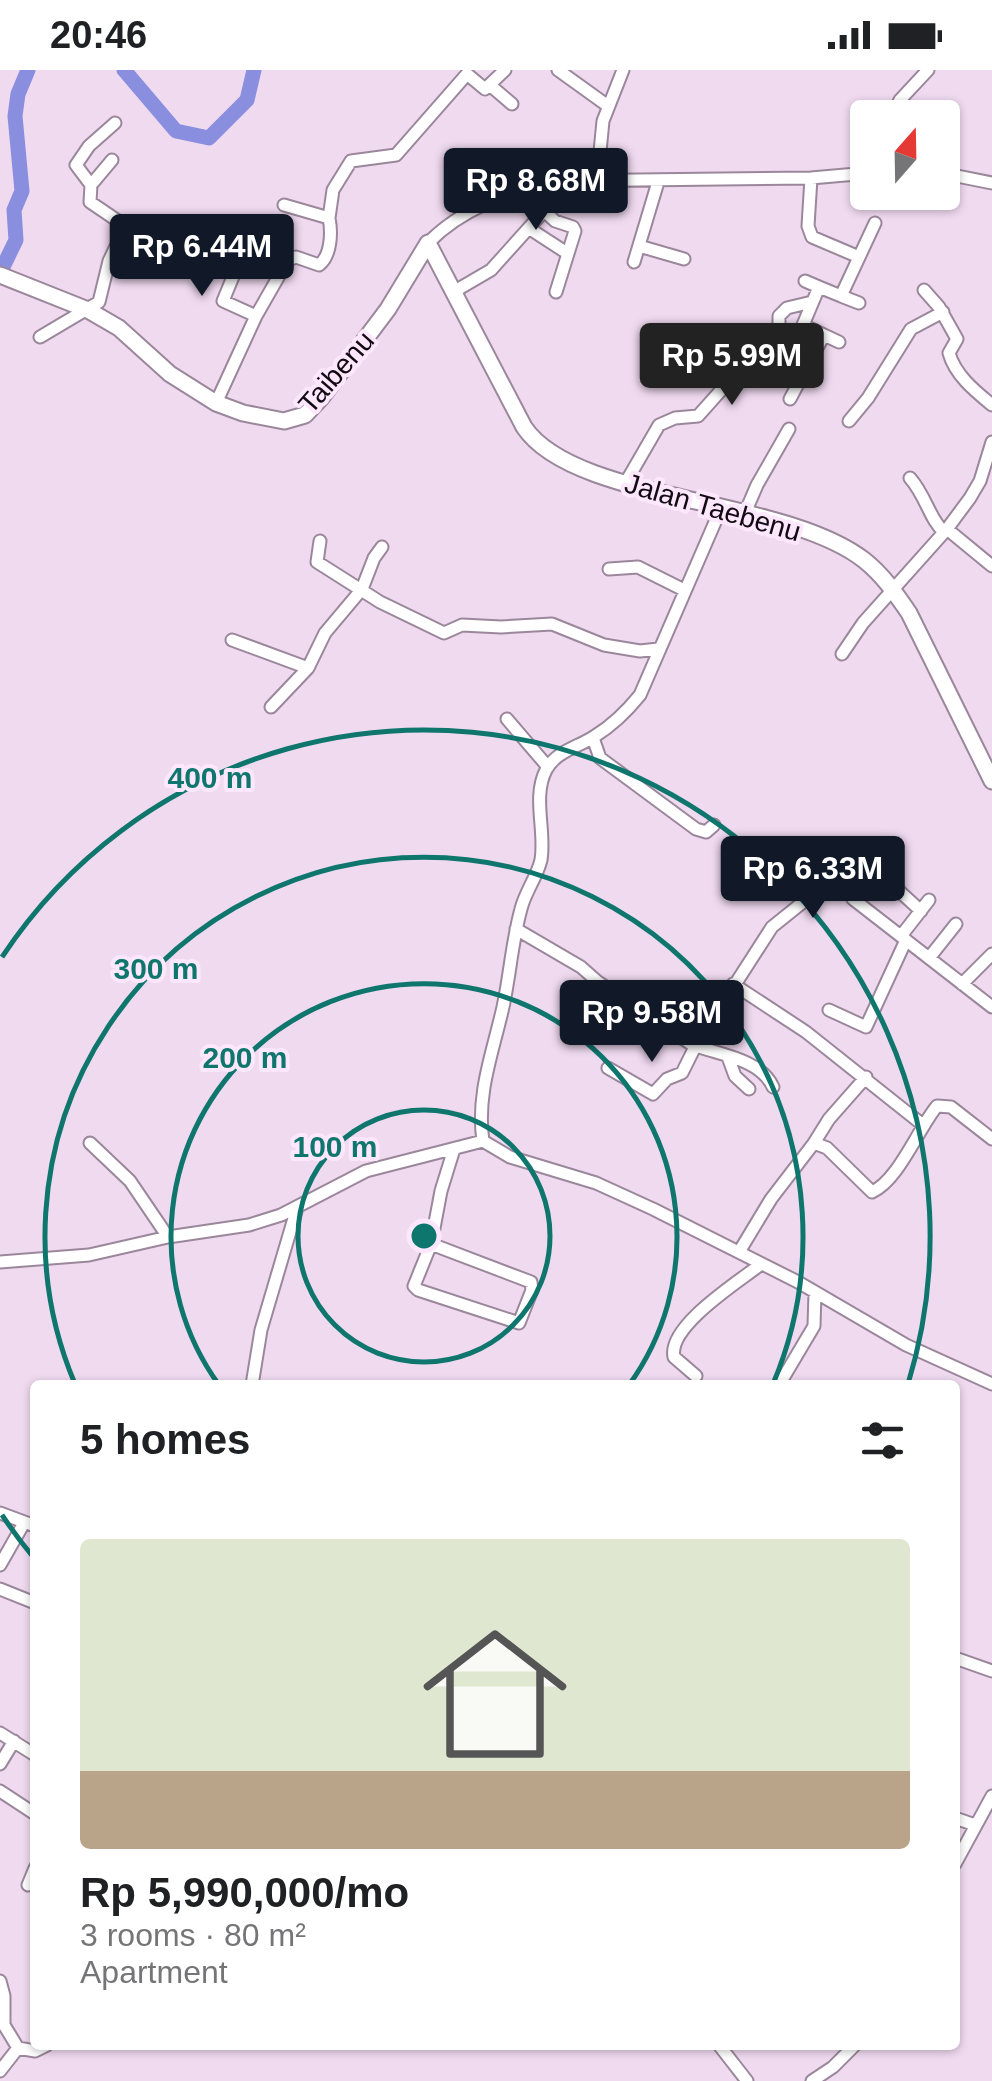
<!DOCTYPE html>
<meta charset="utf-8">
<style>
:root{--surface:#fff;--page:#f2f2f2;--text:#202124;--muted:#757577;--line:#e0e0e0;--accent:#111827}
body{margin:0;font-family:Arial,sans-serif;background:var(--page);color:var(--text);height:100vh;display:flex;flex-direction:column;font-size:38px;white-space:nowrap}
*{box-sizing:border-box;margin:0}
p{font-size:32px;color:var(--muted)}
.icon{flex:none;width:55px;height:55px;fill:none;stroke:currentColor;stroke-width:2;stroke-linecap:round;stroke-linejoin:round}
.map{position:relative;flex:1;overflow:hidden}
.sheet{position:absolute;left:30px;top:1310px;width:930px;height:670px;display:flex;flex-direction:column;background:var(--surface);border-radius:10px;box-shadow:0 2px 8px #0004}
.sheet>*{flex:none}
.needle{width:65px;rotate:20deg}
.controls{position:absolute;left:850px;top:30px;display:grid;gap:20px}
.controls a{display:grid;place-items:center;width:110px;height:110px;border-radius:10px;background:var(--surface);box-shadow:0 2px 8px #0004;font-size:50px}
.price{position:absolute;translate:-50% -85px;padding:0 22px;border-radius:10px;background:var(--accent);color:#fff;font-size:32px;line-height:65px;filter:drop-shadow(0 2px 5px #0008)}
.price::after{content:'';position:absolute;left:50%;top:60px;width:30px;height:22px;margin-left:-15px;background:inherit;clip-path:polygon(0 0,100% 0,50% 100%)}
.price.active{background:#222;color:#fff}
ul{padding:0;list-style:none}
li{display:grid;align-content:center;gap:20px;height:530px;padding:0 50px}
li+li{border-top:2px solid var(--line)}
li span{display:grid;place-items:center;height:310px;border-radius:10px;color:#555}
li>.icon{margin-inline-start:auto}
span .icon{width:180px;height:180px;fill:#fffc;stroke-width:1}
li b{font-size:42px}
h2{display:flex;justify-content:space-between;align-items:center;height:120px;padding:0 50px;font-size:42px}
.status{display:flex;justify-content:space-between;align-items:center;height:70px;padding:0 50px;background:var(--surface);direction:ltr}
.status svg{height:28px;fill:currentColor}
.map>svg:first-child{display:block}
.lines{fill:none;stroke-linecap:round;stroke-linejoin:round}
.river{stroke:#8a8ede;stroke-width:15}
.minor-casing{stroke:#9b879b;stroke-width:15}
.major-casing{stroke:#9b879b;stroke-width:19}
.minor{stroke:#fff;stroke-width:11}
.major{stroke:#fff;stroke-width:15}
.ring{fill:none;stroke:#0f766e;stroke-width:5}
.labels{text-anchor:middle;stroke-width:8;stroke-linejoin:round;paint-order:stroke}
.street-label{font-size:28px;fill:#120b12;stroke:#fde7fd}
.centre{fill:#0f766e;stroke:#fde7fd;stroke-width:5}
.ring-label{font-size:30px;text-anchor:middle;font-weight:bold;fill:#0f766e;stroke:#fde7fd;stroke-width:8;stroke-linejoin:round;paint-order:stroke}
</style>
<div class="status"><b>20:46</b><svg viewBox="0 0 49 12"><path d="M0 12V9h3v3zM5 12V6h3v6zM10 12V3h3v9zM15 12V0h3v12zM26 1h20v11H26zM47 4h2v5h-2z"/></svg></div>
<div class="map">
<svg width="992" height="2011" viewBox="0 0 992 2011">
<rect width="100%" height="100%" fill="#f0daf0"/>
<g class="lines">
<path class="river" d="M124,0L176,61L209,68L247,30L254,0
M0,203L16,170L14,140L22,121L15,46L18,24L28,0"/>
<g class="minor-casing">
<path id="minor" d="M558,0L608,36
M491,16L512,34
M891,48L900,30L928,0
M115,53L89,76L76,95L91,115L90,132L118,151L123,162
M942,103L992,113
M811,108L808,156L812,167L859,187
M552,111L544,141L555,151L573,157L575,161L556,222
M597,112L603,51L623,0
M91,115L112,90
M329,148L333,120L351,91L396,85L467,4L485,19L505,0
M530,159L567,183
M208,166L218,182L239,192L223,231L256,246
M428,173C462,138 506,124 552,111L811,108L868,103
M639,176L684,189
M634,192L658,112
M805,211L819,217
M924,220L939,237L957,269L949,283C955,305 975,321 992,335
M455,221L491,200L544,141
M841,226L859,233
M824,265L839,272
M40,267L99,232L109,191L123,162C154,158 187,177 217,162
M765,282L805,301
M790,329L824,265L803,255L819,217L841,226L875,153
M216,333L256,246L288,190L296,187L319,195C331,186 332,163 329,148L284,135
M849,351L868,328L911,259L943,242
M910,408C926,426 930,450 944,462
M626,412L659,355L675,348L698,346L740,299L779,271V246L787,238L812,232
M722,436L640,625C627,641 613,655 595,666C579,677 556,681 546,700C532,727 546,761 541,790C537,807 525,822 521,839C512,871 510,905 503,937C493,982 476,1024 483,1071L510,1087L596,1113L653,1139L798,1212L906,1275L992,1314
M745,443L757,415L789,359
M947,459L992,496
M320,471L317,492L380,532L444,563L462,555L501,557L552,554L604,575L640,581L658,579
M609,499L638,497L684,520
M232,570L308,598
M842,584L863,553L947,459L970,428L980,411L992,372
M271,637L308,598L325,563L362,519L374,488L382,477
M507,649L548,697
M593,668L600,688L696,759L706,762L714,755
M886,809L921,841
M853,829L992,937
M516,859L581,897L598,912L691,974L700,969L772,857L828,812L846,809
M901,866L929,830
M929,888L956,854
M733,914L806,962L923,1055
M962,914L992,884
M829,940L866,957L906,870
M696,976C722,985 761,990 773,1017
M728,987L735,1006L749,1019
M608,998L653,1024L667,1009L682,1003L698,971
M90,1073L130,1111L168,1167
M814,1073L829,1049L866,1007
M431,1174L531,1212L532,1220L519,1253L418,1220L414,1216L431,1174L441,1121L454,1079
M739,1182L771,1129L814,1073L827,1078L872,1122C898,1111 918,1059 937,1036L951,1037L992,1069
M0,1192L89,1185L168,1167L249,1155L281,1145L366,1101L483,1071
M696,1306L674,1287C667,1256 740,1211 761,1194
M252,1315L261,1260L297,1138
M779,1315L814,1256L815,1222
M0,1443L35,1456
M0,1495L24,1453
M0,1519L35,1533
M955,1588L992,1601
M0,1663L35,1685
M0,1694L14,1671
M0,1721L35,1744
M955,1748L975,1755
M955,1794L992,1726
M28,1815L35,1798
M0,1911L4,1926V1955L18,1978L35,1981L47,1975
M719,1975L747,2011
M0,2001L18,1978
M812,2011L833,1997L855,1975"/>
</g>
<g class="major-casing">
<path id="major" d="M0,205L88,240L119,258L170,304L216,333L243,343L284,351L305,345L321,328L388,239L428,173L524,357C574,432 783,427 864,490C883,505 896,524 909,543L992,711"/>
</g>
<use href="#minor" class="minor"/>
<use href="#major" class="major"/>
</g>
<g class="ring">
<circle cx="424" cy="1166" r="126"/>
<path d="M219 1315A253 253 0 1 1 629 1315"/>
<path d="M75 1314A379 379 0 1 1 773 1314"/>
<path d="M34 1488A506 506 0 0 1 2 1445M2 887A506 506 0 0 1 908 1314"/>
</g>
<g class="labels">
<g class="street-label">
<text transform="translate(336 302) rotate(-49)" y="10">Taibenu</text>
<text transform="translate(713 437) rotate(16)" y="10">Jalan Taebenu</text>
</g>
</g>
<circle cx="424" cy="1166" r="15" class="centre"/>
<g class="ring-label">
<text x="210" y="718">400 m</text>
<text x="156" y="909">300 m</text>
<text x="245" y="998">200 m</text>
<text x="335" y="1087">100 m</text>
</g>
</svg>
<div class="controls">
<a><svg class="needle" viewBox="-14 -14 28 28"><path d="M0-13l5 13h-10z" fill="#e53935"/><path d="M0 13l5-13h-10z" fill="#757577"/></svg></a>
</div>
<b class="price" style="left:536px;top:163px">Rp 8.68M</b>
<b class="price" style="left:202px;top:229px">Rp 6.44M</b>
<b class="price active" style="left:732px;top:338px">Rp 5.99M</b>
<b class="price" style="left:813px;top:851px">Rp 6.33M</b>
<b class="price" style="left:652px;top:995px">Rp 9.58M</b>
<section class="sheet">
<h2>5 homes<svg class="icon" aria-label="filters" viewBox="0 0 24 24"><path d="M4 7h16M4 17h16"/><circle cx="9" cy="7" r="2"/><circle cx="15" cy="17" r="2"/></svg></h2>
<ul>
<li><span style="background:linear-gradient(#dfe7d0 75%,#b9a48a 0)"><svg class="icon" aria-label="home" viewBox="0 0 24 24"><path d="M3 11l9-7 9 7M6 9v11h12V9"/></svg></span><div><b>Rp 5,990,000/mo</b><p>3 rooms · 80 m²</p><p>Apartment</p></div></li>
</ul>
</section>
</div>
